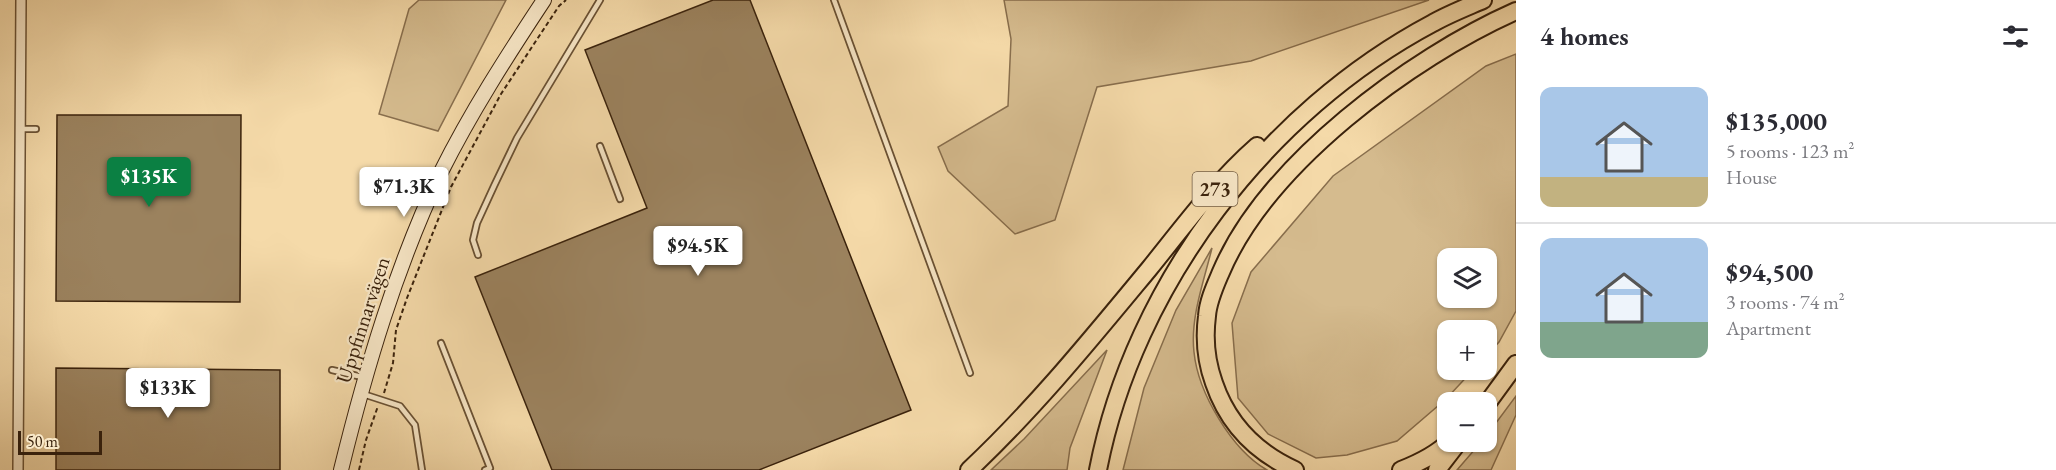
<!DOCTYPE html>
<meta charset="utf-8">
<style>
:root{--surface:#fff;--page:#f7f7f7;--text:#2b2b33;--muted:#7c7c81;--line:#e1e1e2;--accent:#0b8043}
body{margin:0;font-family:"EB Garamond",serif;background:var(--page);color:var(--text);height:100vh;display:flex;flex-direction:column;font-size:22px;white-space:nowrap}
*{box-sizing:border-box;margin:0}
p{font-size:20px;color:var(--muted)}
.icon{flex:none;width:33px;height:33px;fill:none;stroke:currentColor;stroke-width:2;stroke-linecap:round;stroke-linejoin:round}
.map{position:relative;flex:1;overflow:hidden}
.panel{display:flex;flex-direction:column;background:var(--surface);width:540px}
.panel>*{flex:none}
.controls{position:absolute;left:1437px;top:248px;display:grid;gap:12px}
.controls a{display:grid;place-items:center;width:60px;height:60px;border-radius:12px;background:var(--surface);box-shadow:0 2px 4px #0004;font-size:30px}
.scale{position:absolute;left:18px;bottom:15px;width:84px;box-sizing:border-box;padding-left:6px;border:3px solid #3a220c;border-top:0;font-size:16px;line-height:21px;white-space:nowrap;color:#3a220c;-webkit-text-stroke:4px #f8e7c7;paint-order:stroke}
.price{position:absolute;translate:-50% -51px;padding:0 14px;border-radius:6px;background:#fff;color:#222;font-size:20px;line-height:39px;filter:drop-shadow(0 2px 3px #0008)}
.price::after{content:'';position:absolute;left:50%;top:36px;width:18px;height:14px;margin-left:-9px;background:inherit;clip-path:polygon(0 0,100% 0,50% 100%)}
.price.active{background:var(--accent);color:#fff}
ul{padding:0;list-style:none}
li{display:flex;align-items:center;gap:18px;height:150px;padding:0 24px}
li+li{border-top:2px solid var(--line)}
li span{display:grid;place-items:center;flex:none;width:168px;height:120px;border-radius:12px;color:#555}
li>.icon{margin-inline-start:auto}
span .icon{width:72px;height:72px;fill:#fffc;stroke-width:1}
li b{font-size:26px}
h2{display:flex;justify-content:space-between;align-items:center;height:72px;padding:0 24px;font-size:26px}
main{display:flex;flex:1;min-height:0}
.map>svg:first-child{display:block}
.green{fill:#d5bb8e;stroke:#886e4d;stroke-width:1.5;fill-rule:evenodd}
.building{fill:#9b825e;stroke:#3a220c;stroke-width:1.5}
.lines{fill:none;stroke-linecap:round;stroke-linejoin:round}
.lane-casing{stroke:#695033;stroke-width:8}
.street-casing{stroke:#695033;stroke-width:12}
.secondary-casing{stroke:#3a220c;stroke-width:16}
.highway-casing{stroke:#3a220c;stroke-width:20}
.path{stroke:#3a220c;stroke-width:2;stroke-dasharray:4.5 3;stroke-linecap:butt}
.lane{stroke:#f8e7c7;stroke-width:4.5}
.street{stroke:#f8e7c7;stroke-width:9}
.secondary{stroke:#f8e7c7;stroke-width:14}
.highway{stroke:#f5daa9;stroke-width:16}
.labels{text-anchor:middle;stroke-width:4.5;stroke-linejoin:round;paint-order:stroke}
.shield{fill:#f8e7c7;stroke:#735d44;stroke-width:1.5}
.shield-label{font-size:20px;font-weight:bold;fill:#3a220c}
.street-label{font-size:21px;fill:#3a220c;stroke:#f8e7c7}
</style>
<main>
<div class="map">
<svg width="1516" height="470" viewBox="0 0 1516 470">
<rect width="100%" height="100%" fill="#f5daa9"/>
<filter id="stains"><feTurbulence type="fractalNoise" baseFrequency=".00333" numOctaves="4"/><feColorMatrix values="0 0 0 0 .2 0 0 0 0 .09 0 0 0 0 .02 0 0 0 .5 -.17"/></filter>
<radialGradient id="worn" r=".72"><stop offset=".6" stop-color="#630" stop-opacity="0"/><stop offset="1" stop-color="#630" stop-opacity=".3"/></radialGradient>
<path class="green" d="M419,0H506L438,131L379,114L409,9Z
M1004,0H1429L1251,61L1097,87L1055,220L1015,234L948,171L938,147L1008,106L1011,39Z
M1516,54V311L1499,342L1487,355L1486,330H1448V369H1474L1446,399L1397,441L1347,455L1316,458L1268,434L1238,398L1232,323L1251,272L1333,176L1486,66ZM1448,258H1486V297H1448Z
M1212,248C1204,281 1190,318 1194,352C1198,393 1232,450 1267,470H1123L1144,388L1176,310Z
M1107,350L1070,448L1067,470H991L1024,439Z
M1516,396V415L1491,470H1457L1482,441H1486L1487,435Z"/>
<path class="building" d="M713,0H750L911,410L759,470H552L475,277L647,208L585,50Z
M57,115H241L240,302L56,301Z
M56,368L280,370V470H56Z"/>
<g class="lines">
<g class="lane-casing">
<path id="lane" d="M834,0L970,373
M21,129H36
M600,146L620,199
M478,255L473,240L477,223L494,186L517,138L600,0
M441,343L490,468L485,470
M332,370L362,377
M363,394L400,406L415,425L422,470"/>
</g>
<g class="street-casing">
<path id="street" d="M18,470L21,0"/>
</g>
<g class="secondary-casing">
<path id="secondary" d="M341,470C366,368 396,267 441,172C471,112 507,56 544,0"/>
</g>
<g class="highway-casing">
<path id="highway" d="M1486,405L1516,364
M969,470C1035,408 1091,339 1149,269C1183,227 1216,182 1257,146
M1098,470C1134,284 1267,111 1433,23C1449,14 1467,7 1483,0
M1295,470C1255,452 1228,424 1214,383C1206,361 1204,339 1207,316C1208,301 1215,286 1221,272C1267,164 1410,58 1516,11
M1401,470C1419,463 1436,455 1450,441
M1437,470L1457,444"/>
</g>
<path class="path" d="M384,393L393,363L396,330L407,298L451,187L501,94L559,6L566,0
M359,470L366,440L378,406"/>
<use href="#lane" class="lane"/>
<use href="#street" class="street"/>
<use href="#secondary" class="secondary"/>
<use href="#highway" class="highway"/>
</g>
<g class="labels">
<rect class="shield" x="1192.5" y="172" width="45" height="34" rx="4.5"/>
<g class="shield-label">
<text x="1215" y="196">273</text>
</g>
<g class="street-label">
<text transform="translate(363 320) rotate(-72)" y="7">Uppfinnarvägen</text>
</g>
</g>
<rect width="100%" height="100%" filter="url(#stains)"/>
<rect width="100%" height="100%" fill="url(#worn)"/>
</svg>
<div class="controls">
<a><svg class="icon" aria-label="layers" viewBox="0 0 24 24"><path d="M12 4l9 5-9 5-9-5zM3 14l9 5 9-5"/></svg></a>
<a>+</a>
<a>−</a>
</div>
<div class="scale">50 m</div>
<b class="price active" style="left:149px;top:208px">$135K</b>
<b class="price" style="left:404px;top:218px">$71.3K</b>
<b class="price" style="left:698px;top:277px">$94.5K</b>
<b class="price" style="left:168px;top:419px">$133K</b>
</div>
<section class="panel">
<h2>4 homes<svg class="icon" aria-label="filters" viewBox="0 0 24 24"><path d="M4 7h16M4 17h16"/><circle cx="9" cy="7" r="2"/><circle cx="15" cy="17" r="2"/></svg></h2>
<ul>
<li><span style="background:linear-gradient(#a9c7e8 75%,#c2b280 0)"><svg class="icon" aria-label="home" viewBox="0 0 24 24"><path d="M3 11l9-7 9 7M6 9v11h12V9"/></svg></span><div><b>$135,000</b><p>5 rooms · 123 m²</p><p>House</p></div></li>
<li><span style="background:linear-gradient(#a9c7e8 70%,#7fa58c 0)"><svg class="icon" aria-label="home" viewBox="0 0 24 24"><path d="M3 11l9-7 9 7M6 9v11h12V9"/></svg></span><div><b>$94,500</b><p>3 rooms · 74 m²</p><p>Apartment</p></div></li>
</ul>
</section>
</main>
